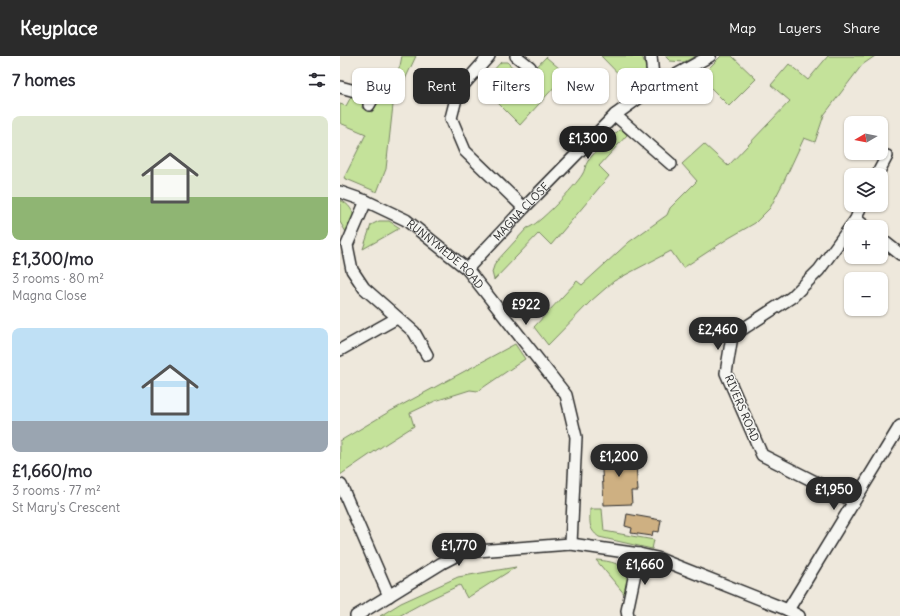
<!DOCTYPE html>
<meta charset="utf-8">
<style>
:root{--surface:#fff;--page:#f7f7f7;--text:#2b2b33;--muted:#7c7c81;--accent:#2b2b2b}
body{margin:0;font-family:Delius,sans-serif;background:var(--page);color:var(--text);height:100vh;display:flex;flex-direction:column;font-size:15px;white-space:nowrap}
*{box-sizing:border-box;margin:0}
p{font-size:13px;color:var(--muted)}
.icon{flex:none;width:22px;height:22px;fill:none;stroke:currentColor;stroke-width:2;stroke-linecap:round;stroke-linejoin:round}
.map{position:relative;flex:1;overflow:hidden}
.drawer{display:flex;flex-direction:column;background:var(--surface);width:340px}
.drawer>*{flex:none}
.hud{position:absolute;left:12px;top:12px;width:380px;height:36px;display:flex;gap:8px}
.needle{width:26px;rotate:260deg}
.tools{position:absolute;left:504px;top:60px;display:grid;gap:8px}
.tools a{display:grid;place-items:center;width:44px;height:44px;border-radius:8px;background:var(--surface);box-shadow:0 1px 3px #0004;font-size:20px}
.price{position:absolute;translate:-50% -34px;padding:0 9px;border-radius:14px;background:var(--accent);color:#fff;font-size:13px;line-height:26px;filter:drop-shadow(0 1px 2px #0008)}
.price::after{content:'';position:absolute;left:50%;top:24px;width:12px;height:9px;margin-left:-6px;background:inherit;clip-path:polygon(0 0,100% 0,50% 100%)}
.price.on{background:#222;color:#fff}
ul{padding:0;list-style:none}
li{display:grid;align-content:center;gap:8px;height:212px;padding:0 12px}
li span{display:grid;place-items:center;height:124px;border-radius:8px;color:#555}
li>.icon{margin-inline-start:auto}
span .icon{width:72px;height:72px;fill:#fffc;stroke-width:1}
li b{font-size:17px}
h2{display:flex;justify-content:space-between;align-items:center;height:48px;padding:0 12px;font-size:17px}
.chip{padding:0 14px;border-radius:8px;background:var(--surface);box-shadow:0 1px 3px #0004;font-size:14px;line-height:36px}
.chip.on{background:var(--accent);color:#fff}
header{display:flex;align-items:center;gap:24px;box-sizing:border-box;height:56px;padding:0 20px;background:var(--accent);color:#fff}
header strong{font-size:19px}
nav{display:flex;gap:22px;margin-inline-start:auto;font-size:14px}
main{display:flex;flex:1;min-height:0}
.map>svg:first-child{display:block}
.green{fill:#c4e29a;stroke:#788662}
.building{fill:#ceb082;stroke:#2b2b2b}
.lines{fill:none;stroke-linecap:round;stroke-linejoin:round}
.minor-casing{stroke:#2b2b2b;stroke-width:14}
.minor{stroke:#f6f6f2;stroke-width:11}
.labels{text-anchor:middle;stroke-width:3;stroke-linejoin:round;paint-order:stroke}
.street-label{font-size:11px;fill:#2b2b2b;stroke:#f6f6f2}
</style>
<header>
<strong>Keyplace</strong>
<nav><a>Map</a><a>Layers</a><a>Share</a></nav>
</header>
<main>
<section class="drawer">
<h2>7 homes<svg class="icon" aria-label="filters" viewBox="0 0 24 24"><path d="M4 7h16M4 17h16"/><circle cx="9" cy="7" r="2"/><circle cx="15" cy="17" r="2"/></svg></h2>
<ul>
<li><span style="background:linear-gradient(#dfe7d0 65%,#8fb573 0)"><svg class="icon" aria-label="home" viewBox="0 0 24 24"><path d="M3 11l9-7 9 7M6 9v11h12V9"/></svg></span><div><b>£1,300/mo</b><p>3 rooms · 80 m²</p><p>Magna Close</p></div></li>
<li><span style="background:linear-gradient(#bfe0f5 75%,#9aa5b1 0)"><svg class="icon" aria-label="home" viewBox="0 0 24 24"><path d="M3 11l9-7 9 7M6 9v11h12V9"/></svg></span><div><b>£1,660/mo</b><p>3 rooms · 77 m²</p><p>St Mary's Crescent</p></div></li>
</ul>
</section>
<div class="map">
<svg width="560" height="560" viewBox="0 0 560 560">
<rect width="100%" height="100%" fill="#eee8dc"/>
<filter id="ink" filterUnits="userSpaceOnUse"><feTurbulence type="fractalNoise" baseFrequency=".025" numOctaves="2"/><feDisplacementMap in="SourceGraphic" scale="8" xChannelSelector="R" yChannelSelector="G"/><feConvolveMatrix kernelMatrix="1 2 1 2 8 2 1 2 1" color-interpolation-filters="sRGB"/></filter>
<g filter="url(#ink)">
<path class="green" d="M62,0H76L53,49L46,113L37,136L4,122L26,78L0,67V48L6,50L12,39L20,41L23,46L22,52L32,56L60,10Z
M261,0H302C308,16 311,23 295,35Z
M325,0H356L344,6L330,5Z
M381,0H392L416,23L389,50L360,21Z
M488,0H535L522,9L484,59L475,86L464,82L444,125L430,152L415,167L389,182L343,212L331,195L274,225L251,245L208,289L194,271L237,225L242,229L289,186L327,159L330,152L357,125L342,108L364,88L388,110L450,45L431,29L449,8L468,24Z
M206,1L226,18L180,69L140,29L161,6H167L185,23Z
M279,74H282L287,79L259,110L269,120L211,189L199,177L154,224L152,216L155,207L187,172C197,171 236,129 242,119C245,115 245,109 248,105C254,96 271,82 279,74Z
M0,144C8,147 15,156 14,165C13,168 11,172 10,175L6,176L0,166Z
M39,165H49L60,172L23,193L31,169Z
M175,288L185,303L138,335L130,334L95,345L70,357L74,370L47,387L0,419V385L47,357Z
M250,453H262L264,475L314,484L312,493L259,481C248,473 250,466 250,453Z
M256,504C269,505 287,507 288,524C289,529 287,535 286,540Z
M176,511L127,542L120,529L88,544L59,560H40L61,547L118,521Z"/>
<path class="building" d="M295,396L298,435H291L292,448L264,449L261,398Z
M287,458L321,464L319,476L313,475L312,480L291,477L292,472L285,470Z"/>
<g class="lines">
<g class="minor-casing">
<g id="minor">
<path d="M149,0L118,35L111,62L125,95L184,152"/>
<path d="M176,0L190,11"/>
<path d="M311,0L314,31"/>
<path d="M0,31L34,40L42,28"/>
<path d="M29,49L34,40"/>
<path d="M275,59L331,108"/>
<path d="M537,119L547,100"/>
<path id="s1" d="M0,136L26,145L66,164L127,213L226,339L236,381L231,488"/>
<path d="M26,145L7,189L12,214L24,232L74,276L87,299"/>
<path d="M516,163L521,149"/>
<path d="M541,183L560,198"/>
<path id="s2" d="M127,213L184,152L275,59L314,31L370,0"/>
<path d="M0,294L57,262"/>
<path d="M1,429L49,540"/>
<path d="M513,445L422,399L386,317L392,280L452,241L479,214L516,163L526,171"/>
<path d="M448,554L560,370"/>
<path d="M16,560L102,507L123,496L231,488L299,498L317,502L448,554L459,560"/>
<path d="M288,560L287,555L299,498"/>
</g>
</g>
<use href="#minor" class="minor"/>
</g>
</g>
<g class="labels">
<g class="street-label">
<text dy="4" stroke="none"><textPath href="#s2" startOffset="79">MAGNA CLOSE</textPath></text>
<text dy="4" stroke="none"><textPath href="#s1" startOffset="124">RUNNYMEDE ROAD</textPath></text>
<text transform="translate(402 352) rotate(67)" y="4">RIVERS ROAD</text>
</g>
</g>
</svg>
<div class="tools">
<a><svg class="needle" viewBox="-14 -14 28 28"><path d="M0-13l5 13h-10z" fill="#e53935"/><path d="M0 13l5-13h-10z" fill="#7c7c81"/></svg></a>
<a><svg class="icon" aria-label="layers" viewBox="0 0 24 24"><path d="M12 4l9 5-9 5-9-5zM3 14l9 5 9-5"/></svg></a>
<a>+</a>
<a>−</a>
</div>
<b class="price on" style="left:248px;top:104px">£1,300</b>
<b class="price" style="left:186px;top:270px">£922</b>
<b class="price" style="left:378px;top:295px">£2,460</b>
<b class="price" style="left:279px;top:422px">£1,200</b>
<b class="price" style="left:494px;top:455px">£1,950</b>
<b class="price" style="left:119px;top:511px">£1,770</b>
<b class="price" style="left:305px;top:530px">£1,660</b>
<div class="hud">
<a class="chip">Buy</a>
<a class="chip on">Rent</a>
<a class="chip">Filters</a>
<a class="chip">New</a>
<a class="chip">Apartment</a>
</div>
</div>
</main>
